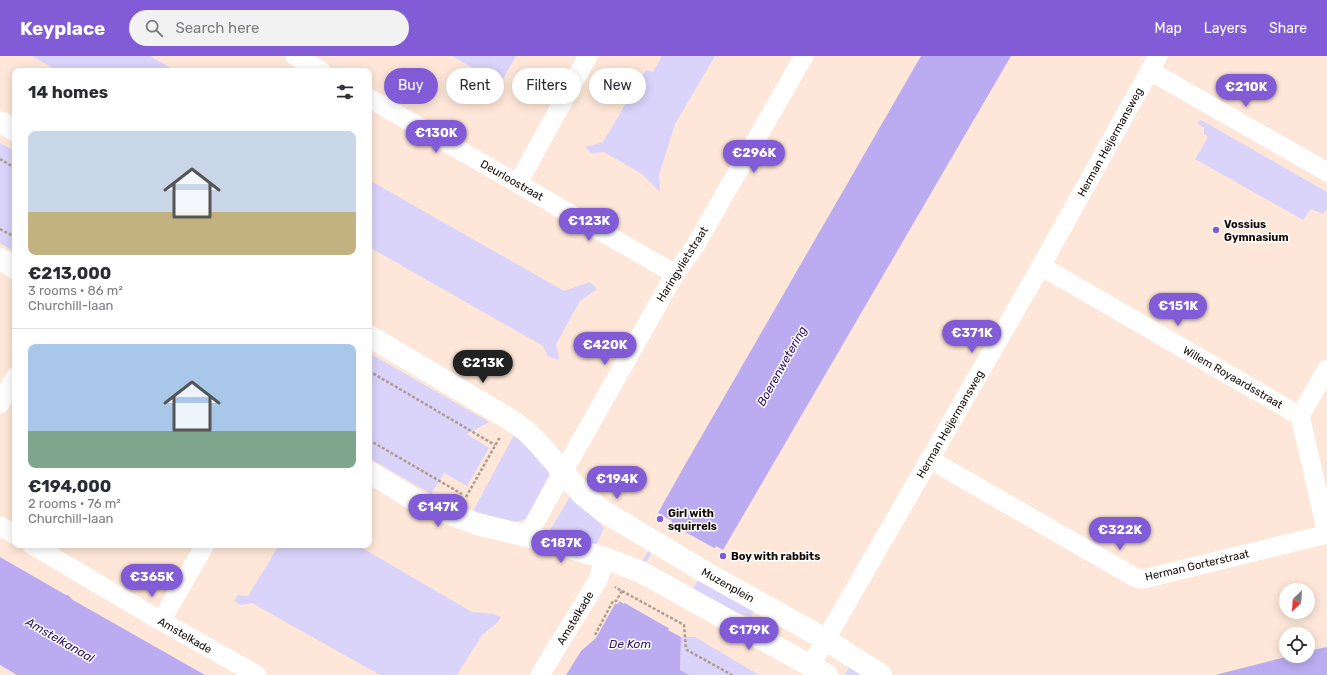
<!DOCTYPE html>
<meta charset="utf-8">
<style>
:root{--surface:#fff;--page:#f2f2f3;--text:#2b2b33;--muted:#7c7c81;--line:#e1e1e2;--accent:#825cd7}
body{margin:0;font-family:Rubik,sans-serif;background:var(--page);color:var(--text);height:100vh;display:flex;flex-direction:column;font-size:15px;white-space:nowrap}
*{box-sizing:border-box;margin:0}
p{font-size:13px;color:var(--muted)}
.icon{flex:none;width:22px;height:22px;fill:none;stroke:currentColor;stroke-width:2;stroke-linecap:round;stroke-linejoin:round}
.map{position:relative;flex:1;overflow:hidden}
.sheet{position:absolute;left:12px;top:12px;width:360px;height:480px;display:flex;flex-direction:column;background:var(--surface);border-radius:8px;box-shadow:0 2px 10px #0003}
.sheet>*{flex:none}
.banner{position:absolute;left:384px;top:12px;width:380px;height:36px;display:flex;gap:8px}
.needle{width:26px;rotate:205deg}
.fabs{position:absolute;left:1279px;top:527px;display:grid;gap:8px}
.fabs a{display:grid;place-items:center;width:36px;height:36px;border-radius:50%;background:var(--surface);box-shadow:0 2px 10px #0003;font-size:20px}
.price{position:absolute;translate:-50% -34px;padding:0 9px;border-radius:14px;background:var(--accent);color:#fff;font-size:13px;line-height:26px;filter:drop-shadow(0 1px 2px #0008)}
.price::after{content:'';position:absolute;left:50%;top:24px;width:12px;height:9px;margin-left:-6px;background:inherit;clip-path:polygon(0 0,100% 0,50% 100%)}
.price.current{background:#222;color:#fff}
ul{padding:0;list-style:none}
li{display:grid;align-content:center;gap:8px;height:212px;padding:0 16px}
li+li{border-top:1px solid var(--line)}
li span{display:grid;place-items:center;height:124px;border-radius:8px;color:#555}
li>.icon{margin-inline-start:auto}
span .icon{width:72px;height:72px;fill:#fffc;stroke-width:1}
li b{font-size:17px}
h2{display:flex;justify-content:space-between;align-items:center;height:48px;padding:0 16px;font-size:17px}
.pill{padding:0 14px;border-radius:18px;background:var(--surface);box-shadow:0 2px 10px #0003;font-size:14px;line-height:36px}
.pill.current{background:var(--accent);color:#fff}
header{display:flex;align-items:center;gap:24px;box-sizing:border-box;height:56px;padding:0 20px;background:var(--accent);color:#fff}
header strong{font-size:19px}
nav{display:flex;gap:22px;margin-inline-start:auto;font-size:14px}
.search{width:280px;height:36px;background:var(--page);display:flex;align-items:center;gap:10px;box-sizing:border-box;padding:0 14px;border-radius:22px;color:var(--muted);font-size:15px}
.map>svg:first-child{display:block}
.green{fill:#dad3fa}
.water{fill:#bbacf1}
.pier{fill:#fee7d8}
.lines{fill:none;stroke-linecap:round;stroke-linejoin:round}
.path{stroke:#ae9c90;stroke-width:2.5;stroke-dasharray:3 2;stroke-linecap:butt}
.street{stroke:#fff;stroke-width:19}
.secondary{stroke:#fff;stroke-width:22}
.poi-dot{fill:#825cd7;stroke:#fff;stroke-width:1.5}
.labels{text-anchor:middle;stroke-width:3;stroke-linejoin:round;paint-order:stroke}
.street-label{font-size:11px;fill:#150c06;stroke:#fff}
.poi-label{font-size:11px;font-weight:bold;fill:#150c06;stroke:#fff;text-anchor:start}
.water-label{font-size:12px;font-style:italic;fill:#311362;stroke:#fff}
</style>
<header>
<strong>Keyplace</strong>
<div class="search"><svg class="icon" aria-label="search" viewBox="0 0 24 24"><circle cx="10" cy="10" r="6"/><path d="M15 15l6 6"/></svg>Search here</div>
<nav><a>Map</a><a>Layers</a><a>Share</a></nav>
</header>
<div class="map">
<svg width="1327" height="619" viewBox="0 0 1327 619">
<rect width="100%" height="100%" fill="#fee7d8"/>
<path class="green" d="M32,0H150L176,15H58Z
M452,0H516L500,28Z
M662,0H715L675,68L659,119L660,136L642,118L604,96L591,97L585,91L603,86L646,14L653,16Z
M1201,64L1327,136V153L1323,158L1311,153L1303,164L1195,103L1208,81L1204,78V72L1197,67Z
M0,87L15,95V196L0,187Z
M369,124L564,235L590,226L597,233L580,245L556,288L559,301L558,304L548,300L543,290L369,191Z
M369,297L489,366L467,378L489,392L467,430L444,417L431,438L369,402Z
M514,379L547,407L549,419L526,463L512,467L473,455Z
M571,439L604,472L595,491L547,479Z
M279,489H357L472,556L493,558L501,561L497,567L482,579L457,619H380L252,547L241,549L234,545L238,539L248,540Z
M650,492L755,553L751,561L708,548L640,509Z
M681,581H695L759,619H689L680,614Z
M851,607L867,619H845Z"/>
<path class="water" d="M921,0H1011L723,494L716,490L668,574L681,581L680,614L689,619H566L581,595L596,582L615,548H618L619,545L624,548L672,465L658,457L686,407Z
M0,501L66,539H68L73,544L205,619H17L0,609Z
M1327,591V619H1215L1290,600H1308V595Z"/>
<path class="pier" d="M669,467L716,493L670,573L623,546Z"/>
<g class="lines">
<path class="path" d="M0,103L15,112
M0,173L15,181
M369,315L495,389
M369,384L462,438
M596,419L605,428
M466,441L500,381
M622,535L684,569L686,592L687,594L732,619
M595,579L613,545H616L622,535L615,531"/>
<path class="street" d="M295,0L321,15
M1150,15L1327,116
M369,42L675,218
M518,127L588,0
M1041,210L1300,360
M1327,313L1300,360L1327,477
M0,348L15,321
M929,403L1136,522L1143,523L1327,478
M0,470L15,479
M527,480L675,218L695,190L804,0
M32,489L161,565L257,619
M161,565L205,489
M811,609L1041,210L1158,0
M540,619L598,524L605,502"/>
<path class="secondary" d="M0,66L15,74
M0,203L15,212
M369,280L511,364L526,375L539,388L583,439L603,455L703,515L825,583L881,619
M369,416L418,446L477,468L527,480L605,502L641,516L827,619"/>
</g>
<g class="poi-dot">
<circle cx="1216" cy="174" r="4"/>
<circle cx="660" cy="463" r="4"/>
<circle cx="723" cy="500" r="4"/>
</g>
<g class="labels">
<g class="street-label">
<text transform="translate(1110 86) rotate(-61)" y="4">Herman Heijermansweg</text>
<text transform="translate(512 124) rotate(30)" y="4">Deurloostraat</text>
<text transform="translate(682 208) rotate(-58)" y="4">Haringvlietstraat</text>
<text transform="translate(1233 321) rotate(30)" y="4">Willem Royaardsstraat</text>
<text transform="translate(950 368) rotate(-60)" y="4">Herman Heijermansweg</text>
<text transform="translate(1197 509) rotate(-13)" y="4">Herman Gorterstraat</text>
<text transform="translate(728 529) rotate(29)" y="4">Muzenplein</text>
<text transform="translate(575 562) rotate(-59)" y="4">Amstelkade</text>
<text transform="translate(185 579) rotate(30)" y="4">Amstelkade</text>
</g>
<g class="poi-label">
<text x="1224" y="172">Vossius<tspan x="1224" dy="13">Gymnasium</tspan></text>
<text x="668" y="461">Girl with<tspan x="668" dy="13">squirrels</tspan></text>
<text x="731" y="504">Boy with rabbits</text>
</g>
<g class="water-label">
<text transform="translate(782 310) rotate(-61)" y="4">Boerenwetering</text>
<text transform="translate(60 584) rotate(30)" y="4">Amstelkanaal</text>
<text x="630" y="592">De Kom</text>
</g>
</g>
</svg>
<div class="fabs">
<a><svg class="needle" viewBox="-14 -14 28 28"><path d="M0-13l5 13h-10z" fill="#e53935"/><path d="M0 13l5-13h-10z" fill="#7c7c81"/></svg></a>
<a><svg class="icon" aria-label="locate" viewBox="0 0 24 24"><circle cx="12" cy="12" r="6"/><path d="M12 2v4M12 18v4M2 12h4M18 12h4"/></svg></a>
</div>
<b class="price" style="left:1246px;top:52px">€210K</b>
<b class="price" style="left:436px;top:98px">€130K</b>
<b class="price" style="left:754px;top:118px">€296K</b>
<b class="price" style="left:589px;top:186px">€123K</b>
<b class="price" style="left:1178px;top:271px">€151K</b>
<b class="price" style="left:972px;top:298px">€371K</b>
<b class="price" style="left:605px;top:310px">€420K</b>
<b class="price current" style="left:483px;top:328px">€213K</b>
<b class="price" style="left:617px;top:444px">€194K</b>
<b class="price" style="left:438px;top:472px">€147K</b>
<b class="price" style="left:1120px;top:495px">€322K</b>
<b class="price" style="left:561px;top:508px">€187K</b>
<b class="price" style="left:152px;top:542px">€365K</b>
<b class="price" style="left:749px;top:595px">€179K</b>
<div class="banner">
<a class="pill current">Buy</a>
<a class="pill">Rent</a>
<a class="pill">Filters</a>
<a class="pill">New</a>
</div>
<section class="sheet">
<h2>14 homes<svg class="icon" aria-label="filters" viewBox="0 0 24 24"><path d="M4 7h16M4 17h16"/><circle cx="9" cy="7" r="2"/><circle cx="15" cy="17" r="2"/></svg></h2>
<ul>
<li><span style="background:linear-gradient(#c9d6e8 65%,#c2b280 0)"><svg class="icon" aria-label="home" viewBox="0 0 24 24"><path d="M3 11l9-7 9 7M6 9v11h12V9"/></svg></span><div><b>€213,000</b><p>3 rooms · 86 m²</p><p>Churchill-laan</p></div></li>
<li><span style="background:linear-gradient(#a9c7e8 70%,#7fa58c 0)"><svg class="icon" aria-label="home" viewBox="0 0 24 24"><path d="M3 11l9-7 9 7M6 9v11h12V9"/></svg></span><div><b>€194,000</b><p>2 rooms · 76 m²</p><p>Churchill-laan</p></div></li>
</ul>
</section>
</div>
